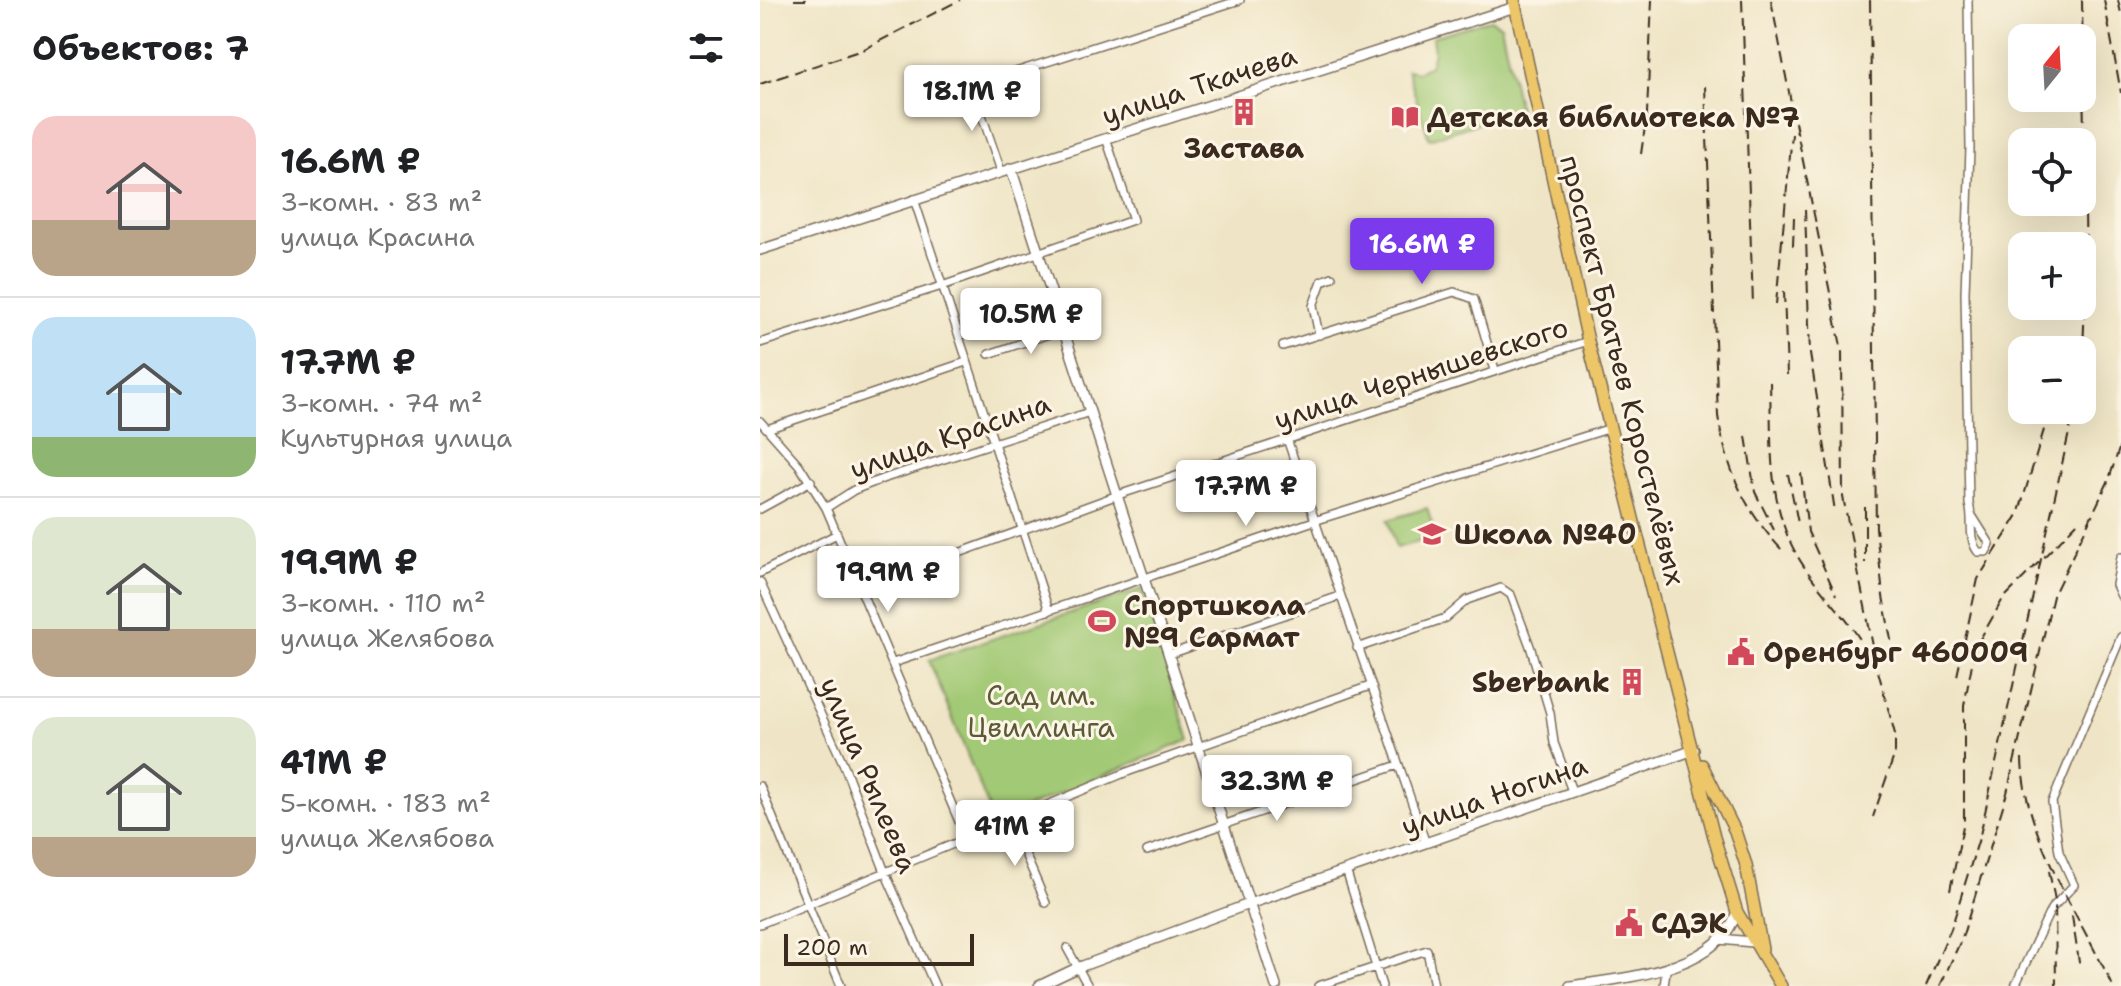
<!DOCTYPE html>
<html lang="ru">
<meta charset="utf-8">
<style>
:root{--surface:#fff;--page:#f2f2f2;--text:#202124;--muted:#757577;--line:#e0e0e0;--accent:#7c3aed}
body{margin:0;font-family:"Shantell Sans",sans-serif;background:var(--page);color:var(--text);height:100vh;display:flex;flex-direction:column;font-size:30px;white-space:nowrap}
*{box-sizing:border-box;margin:0}
p{font-size:26px;color:var(--muted)}
.icon{flex:none;width:44px;height:44px;fill:none;stroke:currentColor;stroke-width:2;stroke-linecap:round;stroke-linejoin:round}
.map{position:relative;flex:1;overflow:hidden}
.details{display:flex;flex-direction:column;background:var(--surface);width:760px}
.details>*{flex:none}
.needle{width:52px;rotate:18deg}
.fabs{position:absolute;left:1248px;top:24px;display:grid;gap:16px}
.fabs a{display:grid;place-items:center;width:88px;height:88px;border-radius:16px;background:var(--surface);box-shadow:0 8px 32px #0002;font-size:40px}
.scale{position:absolute;left:24px;bottom:20px;width:190px;box-sizing:border-box;padding-left:8px;border:4px solid #3b2a1e;border-top:0;font-size:22px;line-height:28px;white-space:nowrap;color:#3b2a1e;-webkit-text-stroke:6px #fcf5e5;paint-order:stroke}
.price{position:absolute;translate:-50% -68px;padding:0 18px;border-radius:8px;background:#fff;color:#222;font-size:26px;line-height:52px;filter:drop-shadow(0 2px 4px #0008)}
.price::after{content:'';position:absolute;left:50%;top:48px;width:24px;height:18px;margin-left:-12px;background:inherit;clip-path:polygon(0 0,100% 0,50% 100%)}
.price.on{background:var(--accent);color:#fff}
ul{padding:0;list-style:none}
li{display:flex;align-items:center;gap:24px;height:200px;padding:0 32px}
li+li{border-top:2px solid var(--line)}
li span{display:grid;place-items:center;flex:none;width:224px;height:160px;border-radius:24px;color:#555}
li>.icon{margin-inline-start:auto}
span .icon{width:96px;height:96px;fill:#fffc;stroke-width:1}
li b{font-size:34px}
h2{display:flex;justify-content:space-between;align-items:center;height:96px;padding:0 32px;font-size:34px}
main{display:flex;flex:1;min-height:0}
.map>svg:first-child{display:block}
.green{fill:#a2c974;stroke:#6e7a49;stroke-width:2}
.lines{fill:none;stroke-linecap:round;stroke-linejoin:round}
.minor-casing{stroke:#7a6b59;stroke-width:10}
.tertiary-casing{stroke:#7a6b59;stroke-width:12}
.primary-casing{stroke:#7a6b59;stroke-width:14}
.minor{stroke:#fff;stroke-width:7}
.tertiary{stroke:#fff;stroke-width:9}
.primary{stroke:#ecc669;stroke-width:11}
.rail{stroke:#3b2a1e;stroke-width:2;stroke-dasharray:12 6;stroke-linecap:butt}
.labels{text-anchor:middle;stroke-width:6;stroke-linejoin:round;paint-order:stroke}
.street-label{font-size:28px;fill:#3b2a1e;stroke:#fcf5e5}
.poi-label{font-size:28px;font-weight:bold;fill:#3b2a1e;stroke:#fcf5e5;text-anchor:start}
.park-label{font-size:28px;fill:#5a5a38;stroke:#fcf5e5}
</style>
<main>
<section class="details">
<h2>Объектов: 7<svg class="icon" aria-label="filters" viewBox="0 0 24 24"><path d="M4 7h16M4 17h16"/><circle cx="9" cy="7" r="2"/><circle cx="15" cy="17" r="2"/></svg></h2>
<ul>
<li><span style="background:linear-gradient(#f6c9c9 65%,#b9a48a 0)"><svg class="icon" aria-label="home" viewBox="0 0 24 24"><path d="M3 11l9-7 9 7M6 9v11h12V9"/></svg></span><div><b>16.6M ₽</b><p>3-комн. · 83 m²</p><p>улица Красина</p></div></li>
<li><span style="background:linear-gradient(#bfe0f5 75%,#8fb573 0)"><svg class="icon" aria-label="home" viewBox="0 0 24 24"><path d="M3 11l9-7 9 7M6 9v11h12V9"/></svg></span><div><b>17.7M ₽</b><p>3-комн. · 74 m²</p><p>Культурная улица</p></div></li>
<li><span style="background:linear-gradient(#dfe7d0 70%,#b9a48a 0)"><svg class="icon" aria-label="home" viewBox="0 0 24 24"><path d="M3 11l9-7 9 7M6 9v11h12V9"/></svg></span><div><b>19.9M ₽</b><p>3-комн. · 110 m²</p><p>улица Желябова</p></div></li>
<li><span style="background:linear-gradient(#dfe7d0 75%,#b9a48a 0)"><svg class="icon" aria-label="home" viewBox="0 0 24 24"><path d="M3 11l9-7 9 7M6 9v11h12V9"/></svg></span><div><b>41M ₽</b><p>5-комн. · 183 m²</p><p>улица Желябова</p></div></li>
</ul>
</section>
<div class="map">
<svg width="1361" height="986" viewBox="0 0 1361 986">
<rect width="100%" height="100%" fill="#fcf5e5"/>
<filter id="ink" filterUnits="userSpaceOnUse"><feTurbulence type="fractalNoise" baseFrequency=".0125" numOctaves="2"/><feDisplacementMap in="SourceGraphic" scale="16" xChannelSelector="R" yChannelSelector="G"/><feConvolveMatrix kernelMatrix="1 2 1 2 8 2 1 2 1" color-interpolation-filters="sRGB"/></filter>
<filter id="wash" filterUnits="userSpaceOnUse"><feTurbulence type="fractalNoise" baseFrequency=".006" numOctaves="4" result="noise"/><feDisplacementMap in="SourceGraphic" scale="32" xChannelSelector="R" yChannelSelector="G"/><feGaussianBlur stdDeviation="1.8" result="paint"/><feColorMatrix in="noise" values="0 0 0 0 0 0 0 0 0 0 0 0 0 0 0 0 0 1.4 0 .05"/><feComposite in="paint" operator="in"/></filter>
<g filter="url(#wash)">
<rect width="100%" height="100%" fill="#efe5c6"/>
<path class="green" d="M730,19L741,25L759,110L669,139L647,70L658,72L670,66L674,52L672,37Z
M667,508L676,537L636,548L628,520Z
M382,589L429,740L234,821L169,660Z"/>
</g>
<g filter="url(#ink)">
<g class="lines">
<g class="minor-casing">
<path id="minor" d="M1208,0L1210,148L1205,293L1209,504C1214,520 1207,538 1218,552H1226L1230,544L1213,517
M241,171L212,86L480,0
M154,199L289,611
M559,335L553,306L562,281L572,277
M0,343L182,286L373,220L346,138
M523,346L694,292L714,299L735,370
M229,354L304,329
M0,421L39,465L66,508L206,838
M7,429L206,362
M527,439L665,841
M66,508L94,490L122,479L330,412
M0,509L51,481
M1361,557L1356,585L1361,596
M0,573L75,535
M0,582L83,763L125,872L175,986
M100,589L358,495L828,341
M597,648L686,618L707,600L741,588L751,595L770,646L790,713L794,743L812,791
M410,654L580,596
M133,663L554,521L851,428
M0,786L81,986
M251,821L286,903
M387,851L638,765
M586,870L622,986
M0,924L367,772L610,686
M307,948L328,986
M558,986L667,950L674,986
M904,986L906,971
M1255,986L1291,909L1314,885L1299,852L1292,802L1361,637"/>
</g>
<g class="tertiary-casing">
<path id="tertiary" d="M251,168L516,986
M0,250L755,7
M959,939L993,942
M279,986L317,968L489,904L934,750
M810,986C862,978 957,972 977,912"/>
</g>
<g class="primary-casing">
<path id="primary" d="M754,0L828,341L954,837L977,912L1021,986
M942,765L975,831L986,865L1002,949"/>
</g>
<use href="#minor" class="minor"/>
<use href="#tertiary" class="tertiary"/>
<use href="#primary" class="primary"/>
<path class="rail" d="M34,0H48
M982,0L993,304
M1011,0L1037,133
M1110,0L1116,528L1123,596L1135,662
M1322,0L1326,278L1322,374
M1344,0L1361,93
M1358,0L1361,13
M0,84L102,50L200,0
M945,86L958,416C967,470 984,510 1023,551
M1035,122L1082,351L1083,497L1118,671L1135,734V753L1113,817
M881,154L887,113L892,0
M1045,209L1050,354L1075,511
M1033,246L1034,217
M1024,291L1027,375
M1016,304L1032,134
M1010,382C1012,447 1006,512 1045,568C1065,598 1095,624 1110,658
M986,436L995,492L1014,530
M1041,473L1048,532L1076,595
M1028,474L1038,523
M1105,507V563
M1197,676L1218,579L1258,515L1290,410
M1262,758C1263,834 1320,918 1353,986
M1289,871L1295,900L1296,986
M1190,891L1204,821V706L1215,648L1243,599L1321,519
M1312,916L1320,969
M1166,986L1191,929L1220,835L1314,410
M1180,986L1202,938L1247,793L1293,596L1348,482L1361,443"/>
</g>
</g>
<defs>
<g id="building-bare" transform="scale(2.16)"><path d="M-4-6H4V6H1V3H-1V6H-4ZM-2.5-4.3h1.7v1.8h-1.7ZM.8-4.3h1.7v1.8H.8ZM-2.5-1h1.7V.8h-1.7ZM.8-1h1.7V.8H.8Z" fill="#d1495b" stroke="#fcf5e5" stroke-width="2.5" paint-order="stroke"/></g>
<g id="library-bare" transform="scale(2.16)"><path d="M-6-4Q-3-5.5-.7-3.5V5Q-3 3-6 4ZM6-4Q3-5.5 .7-3.5V5Q3 3 6 4Z" fill="#d1495b" stroke="#fcf5e5" stroke-width="2.5" paint-order="stroke"/></g>
<g id="school-bare" transform="scale(2.16)"><path d="M0-5L7-2L0 1L-7-2ZM-4 1L0 2.5L4 1V4Q0 6-4 4Z" fill="#d1495b" stroke="#fcf5e5" stroke-width="2.5" paint-order="stroke"/></g>
<g id="stadium-bare" transform="scale(2.16)"><path d="M0-5a6.5 5 0 1 0 0 10a6.5 5 0 1 0 0-10ZM-3.5-1.8h7v3.6h-7Z" fill="#d1495b" stroke="#fcf5e5" stroke-width="2.5" paint-order="stroke"/></g>
<g id="civic-bare" transform="scale(2.16)"><path d="M-.6-6.5H3V-4.5H.6V-3L4-1V1h2V6H-6V1h2V-1L-.6-3ZM-1.2 2.5V6h2.4V2.5Z" fill="#d1495b" stroke="#fcf5e5" stroke-width="2.5" paint-order="stroke"/></g>
</defs>
<g fill-rule="evenodd">
<use href="#building-bare" x="484" y="112"/>
<use href="#library-bare" x="645" y="117"/>
<use href="#school-bare" x="672" y="534"/>
<use href="#stadium-bare" x="342" y="621"/>
<use href="#civic-bare" x="981" y="652"/>
<use href="#building-bare" x="872" y="682"/>
<use href="#civic-bare" x="869" y="923"/>
</g>
<g class="labels">
<g class="street-label">
<text transform="translate(439 85) rotate(-18)" y="10">улица Ткачева</text>
<text transform="translate(863 370) rotate(76)" y="10">проспект Братьев Коростелёвых</text>
<text transform="translate(661 373) rotate(-18)" y="10">улица Чернышевского</text>
<text transform="translate(190 436) rotate(-19)" y="10">улица Красина</text>
<text transform="translate(109 775) rotate(67)" y="10">улица Рылеева</text>
<text transform="translate(734 795) rotate(-19)" y="10">улица Ногина</text>
</g>
<g class="poi-label">
<text x="667" y="127">Детская библиотека №7</text>
<text x="484" y="158" text-anchor="middle">Застава</text>
<text x="694" y="544">Школа №40</text>
<text x="364" y="615">Спортшкола<tspan x="364" dy="32">№9 Сармат</tspan></text>
<text x="1003" y="662">Оренбург 460009</text>
<text x="850" y="692" text-anchor="end">Sberbank</text>
<text x="891" y="933">СДЭК</text>
</g>
<g class="park-label">
<text x="281" y="705">Сад им.<tspan x="281" dy="32">Цвиллинга</tspan></text>
</g>
</g>
</svg>
<div class="fabs">
<a><svg class="needle" viewBox="-14 -14 28 28"><path d="M0-13l5 13h-10z" fill="#e53935"/><path d="M0 13l5-13h-10z" fill="#757577"/></svg></a>
<a><svg class="icon" aria-label="locate" viewBox="0 0 24 24"><circle cx="12" cy="12" r="6"/><path d="M12 2v4M12 18v4M2 12h4M18 12h4"/></svg></a>
<a>+</a>
<a>−</a>
</div>
<div class="scale">200 m</div>
<b class="price" style="left:212px;top:133px">18.1M ₽</b>
<b class="price on" style="left:662px;top:286px">16.6M ₽</b>
<b class="price" style="left:271px;top:356px">10.5M ₽</b>
<b class="price" style="left:486px;top:528px">17.7M ₽</b>
<b class="price" style="left:128px;top:614px">19.9M ₽</b>
<b class="price" style="left:517px;top:823px">32.3M ₽</b>
<b class="price" style="left:255px;top:868px">41M ₽</b>
</div>
</main>
